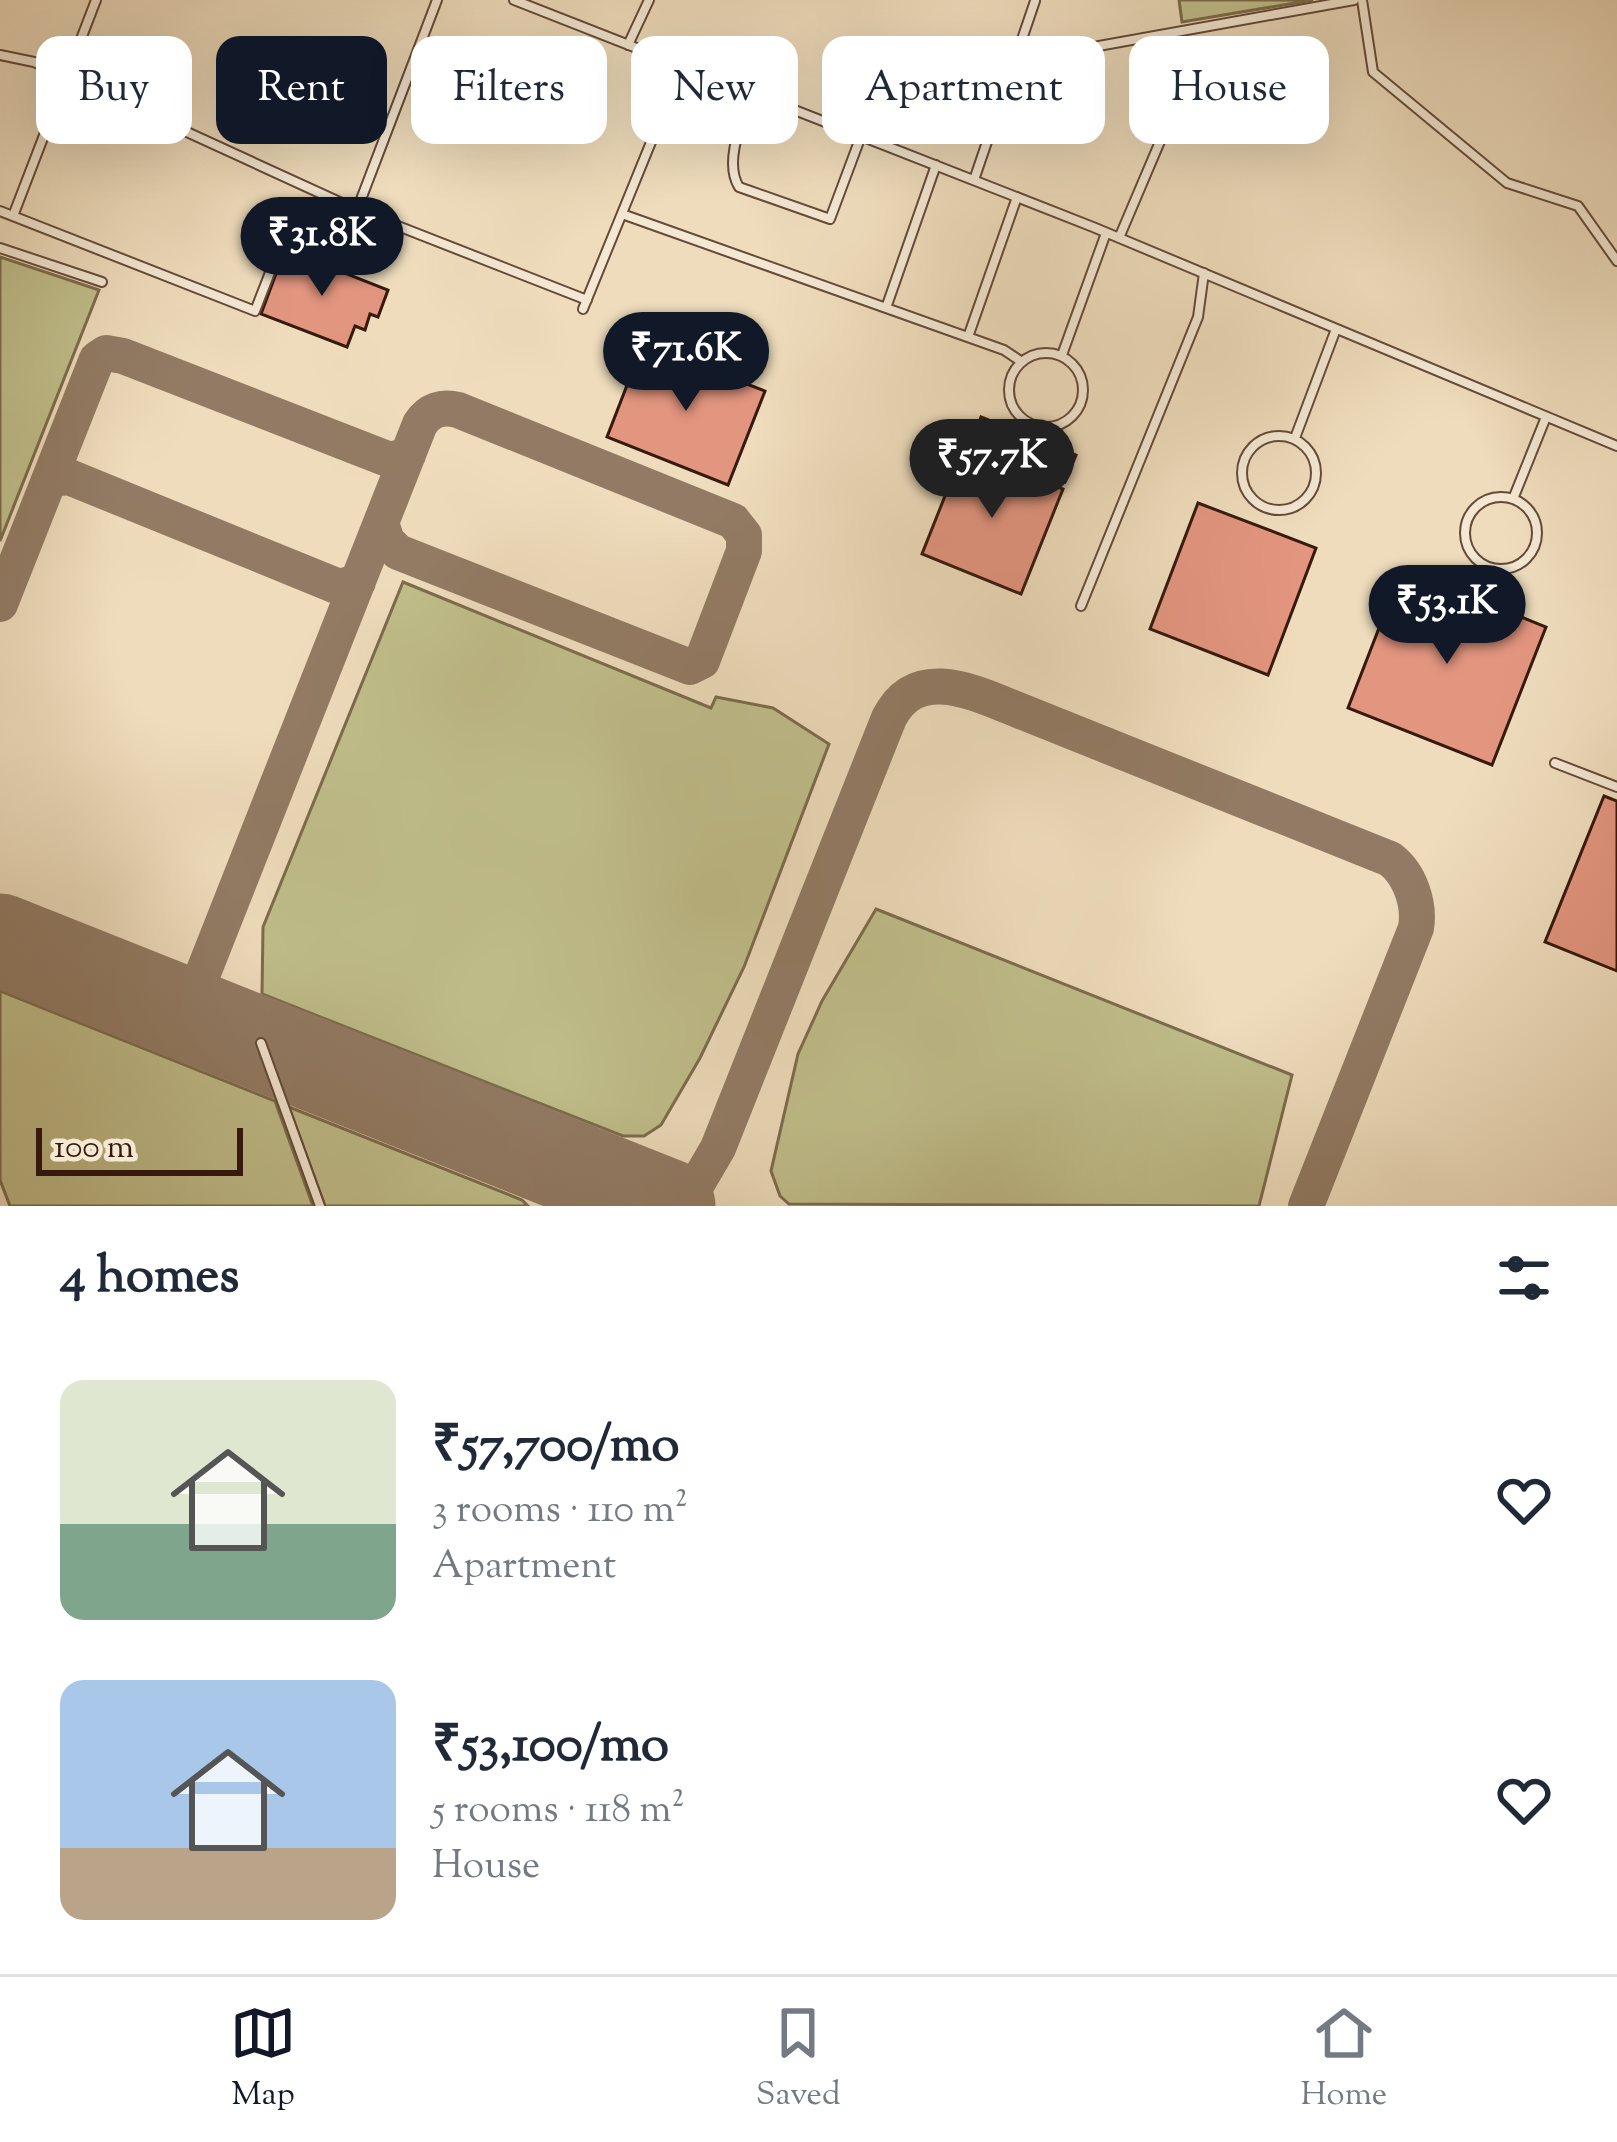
<!DOCTYPE html>
<meta charset="utf-8">
<style>
:root{--surface:#fff;--page:#f2f2f3;--text:#1f2937;--muted:#747a83;--line:#e0e1e3;--accent:#111827}
body{margin:0;font-family:"Sorts Mill Goudy",serif;background:var(--page);color:var(--text);height:100vh;display:flex;flex-direction:column;font-size:45px;white-space:nowrap}
*{box-sizing:border-box;margin:0}
p{font-size:39px;color:var(--muted)}
.icon{flex:none;width:66px;height:66px;fill:none;stroke:currentColor;stroke-width:2;stroke-linecap:round;stroke-linejoin:round}
.map{position:relative;height:1206px;overflow:hidden}
.side{display:flex;flex-direction:column;background:var(--surface);flex:1}
.side>*{flex:none}
.banner{position:absolute;left:36px;top:36px;width:1545px;height:108px;display:flex;gap:24px}
.scale{position:absolute;left:36px;bottom:30px;width:207px;box-sizing:border-box;padding-left:12px;border:6px solid #371a0d;border-top:0;font-size:33px;line-height:42px;white-space:nowrap;color:#371a0d;-webkit-text-stroke:9px #f4e8d3;paint-order:stroke}
.price{position:absolute;translate:-50% -102px;padding:0 27px;border-radius:42px;background:var(--accent);color:#fff;font-size:39px;line-height:78px;filter:drop-shadow(0 3px 6px #0008)}
.price::after{content:'';position:absolute;left:50%;top:72px;width:36px;height:27px;margin-left:-18px;background:inherit;clip-path:polygon(0 0,100% 0,50% 100%)}
.price.active{background:#222;color:#fff}
ul{padding:0;list-style:none}
li{display:flex;align-items:center;gap:36px;height:300px;padding:0 60px}
li span{display:grid;place-items:center;flex:none;width:336px;height:240px;border-radius:24px;color:#555}
li>.icon{margin-inline-start:auto}
span .icon{width:144px;height:144px;fill:#fffc;stroke-width:1}
li b{font-size:51px}
h2{display:flex;justify-content:space-between;align-items:center;height:144px;padding:0 60px;font-size:51px}
.tag{padding:0 42px;border-radius:24px;background:var(--surface);box-shadow:0 12px 48px #0002;font-size:42px;line-height:108px}
.tag.active{background:var(--accent);color:#fff}
.dock{display:flex;justify-content:space-around;align-items:center;height:168px;border-top:3px solid var(--line);background:var(--surface);font-size:33px;color:var(--muted)}
.dock a{display:grid;justify-items:center;gap:6px}
.dock .active{color:var(--accent)}
.map>svg:first-child{display:block}
.green{fill:#c0be8b;stroke:#7c6c4c;stroke-width:3}
.lines{fill:none;stroke-linecap:round;stroke-linejoin:round}
.taxiway{stroke:#927b64;stroke-width:36}
.runway{stroke:#927b64;stroke-width:93}
.building{fill:#e2957f;stroke:#371a0d;stroke-width:3}
.service-casing{stroke:#654a39;stroke-width:12}
.service{stroke:#f4e8d3;stroke-width:8}
</style>
<div class="map">
<svg width="1617" height="1206" viewBox="0 0 1617 1206">
<rect width="100%" height="100%" fill="#eedcbc"/>
<filter id="stains"><feTurbulence type="fractalNoise" baseFrequency=".00167" numOctaves="4"/><feColorMatrix values="0 0 0 0 .2 0 0 0 0 .09 0 0 0 0 .02 0 0 0 .5 -.17"/></filter>
<radialGradient id="worn" r=".72"><stop offset=".6" stop-color="#630" stop-opacity="0"/><stop offset="1" stop-color="#630" stop-opacity=".3"/></radialGradient>
<path class="green" d="M1179,0H1313L1182,22Z
M0,257L99,290L0,541Z
M403,582L711,708L716,697L773,708L829,744L744,967L700,1058L661,1125L644,1136H623L262,994L263,927Z
M876,909L1292,1075L1259,1206L789,1204L780,1196L771,1171L798,1054L822,1001Z
M0,991L275,1101L313,1206H10L0,1180Z
M289,1107L522,1200L528,1206H325Z"/>
<g class="lines">
<path class="taxiway" d="M50,479L69,477L339,587L358,582
M0,604L97,359L106,353L123,356L390,460L408,455
M175,1009L192,1001L420,424C429,410 442,406 458,410L733,521L744,535V551L702,661L690,667L398,552L387,541L381,523
M606,1181L619,1206
M684,1206L718,1148L889,718C917,663 975,693 1018,710L1390,859C1410,874 1420,904 1416,928L1306,1206"/>
<path class="runway" d="M0,940L669,1206"/>
</g>
<path class="building" d="M291,252L388,290L378,317L370,314L365,330L355,326L347,347L261,314L283,255L289,257Z
M643,344L765,391L728,485L607,437Z
M981,417L1076,455L1065,482L1020,465L1018,470L1004,465L1006,458L971,444Z
M964,448L1063,489L1021,594L922,554Z
M1198,503L1316,548L1268,675L1150,629Z
M1402,569L1546,627L1492,765L1348,708Z
M1604,796L1617,801V971L1545,942Z"/>
<g class="lines">
<g class="service-casing">
<path id="service" d="M514,0L1093,227L1617,446
M1362,0L1373,72L1507,183L1578,206L1617,261
M628,45L649,0
M0,55L34,62L357,210L587,300
M1015,61L1354,0
M752,93C743,120 723,161 739,187L830,219L861,136
M974,180L1035,1
M0,211L255,311L278,252L319,242L352,223L437,0
M622,214L1004,350L1022,362
M13,216L96,0
M1119,238L1187,78L1245,103
M316,243C321,259 334,269 352,267L357,246L348,228
M0,248L102,282
M886,308L936,165
M583,309L682,66
M968,337L1017,197
M1009 390a37 37 0 1 1 74 0a37 37 0 1 1-74 0Z
M1062,355L1106,233
M1242 473a37 37 0 1 1 74 0a37 37 0 1 1-74 0Z
M1295,438L1336,329
M1465 533a36 36 0 1 1 72 0a36 36 0 1 1-72 0Z
M1513,499L1546,417
M1081,606L1198,317L1204,273
M1555,763L1617,787
M261,1043L320,1206"/>
</g>
<use href="#service" class="service"/>
</g>
<rect width="100%" height="100%" filter="url(#stains)"/>
<rect width="100%" height="100%" fill="url(#worn)"/>
</svg>
<div class="scale">100 m</div>
<b class="price" style="left:322px;top:299px">₹31.8K</b>
<b class="price" style="left:686px;top:414px">₹71.6K</b>
<b class="price active" style="left:992px;top:521px">₹57.7K</b>
<b class="price" style="left:1447px;top:667px">₹53.1K</b>
<div class="banner">
<a class="tag">Buy</a>
<a class="tag active">Rent</a>
<a class="tag">Filters</a>
<a class="tag">New</a>
<a class="tag">Apartment</a>
<a class="tag">House</a>
</div>
</div>
<section class="side">
<h2>4 homes<svg class="icon" aria-label="filters" viewBox="0 0 24 24"><path d="M4 7h16M4 17h16"/><circle cx="9" cy="7" r="2"/><circle cx="15" cy="17" r="2"/></svg></h2>
<ul>
<li><span style="background:linear-gradient(#dfe7d0 60%,#7fa58c 0)"><svg class="icon" aria-label="home" viewBox="0 0 24 24"><path d="M3 11l9-7 9 7M6 9v11h12V9"/></svg></span><div><b>₹57,700/mo</b><p>3 rooms · 110 m²</p><p>Apartment</p></div><svg class="icon" aria-label="heart" viewBox="0 0 24 24"><path d="M12 20l-8-8c-3-5 5-10 8-4 3-6 11-1 8 4z"/></svg></li>
<li><span style="background:linear-gradient(#a9c7e8 70%,#b9a48a 0)"><svg class="icon" aria-label="home" viewBox="0 0 24 24"><path d="M3 11l9-7 9 7M6 9v11h12V9"/></svg></span><div><b>₹53,100/mo</b><p>5 rooms · 118 m²</p><p>House</p></div><svg class="icon" aria-label="heart" viewBox="0 0 24 24"><path d="M12 20l-8-8c-3-5 5-10 8-4 3-6 11-1 8 4z"/></svg></li>
</ul>
</section>
<nav class="dock">
<a class="active"><svg class="icon" aria-label="map" viewBox="0 0 24 24"><path d="M3 6l6-2 6 2 6-2v14l-6 2-6-2-6 2zM9 4v14M15 6v14"/></svg>Map</a>
<a><svg class="icon" aria-label="saved" viewBox="0 0 24 24"><path d="M7 4h10v16l-5-4-5 4z"/></svg>Saved</a>
<a><svg class="icon" aria-label="home" viewBox="0 0 24 24"><path d="M3 11l9-7 9 7M6 9v11h12V9"/></svg>Home</a>
</nav>
